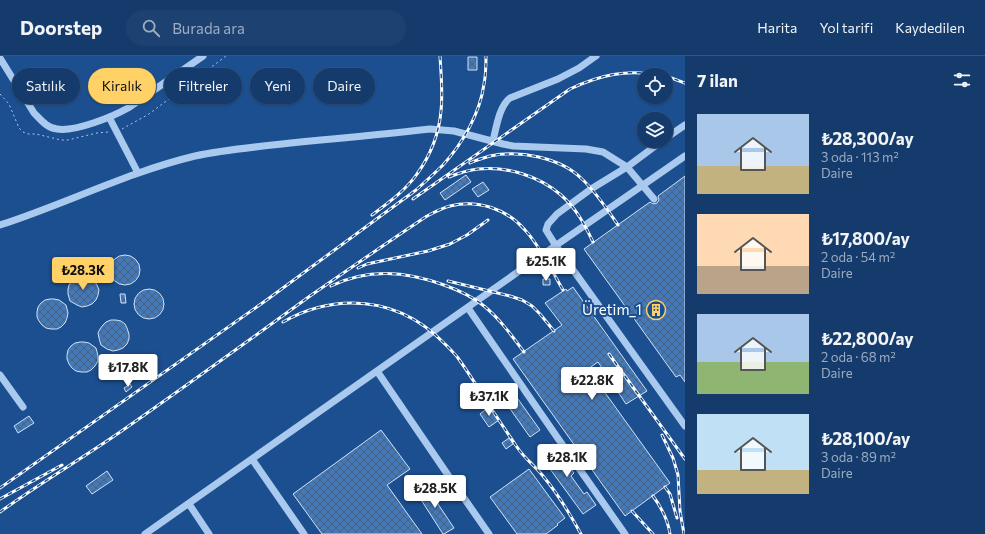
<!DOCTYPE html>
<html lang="tr">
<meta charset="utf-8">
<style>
:root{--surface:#143b6b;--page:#1d4271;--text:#f1f3f6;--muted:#9dadc1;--line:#33557e;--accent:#ffd166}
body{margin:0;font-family:Commissioner,sans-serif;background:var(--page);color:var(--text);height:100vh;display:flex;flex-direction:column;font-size:15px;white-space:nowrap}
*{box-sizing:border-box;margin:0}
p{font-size:13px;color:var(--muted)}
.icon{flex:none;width:22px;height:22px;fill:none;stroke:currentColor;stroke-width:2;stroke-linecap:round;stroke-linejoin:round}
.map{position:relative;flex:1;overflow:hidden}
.drawer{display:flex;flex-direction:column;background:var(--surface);width:300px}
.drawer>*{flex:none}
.top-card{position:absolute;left:12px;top:12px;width:380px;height:36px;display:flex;gap:8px}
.controls{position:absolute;left:637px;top:12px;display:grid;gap:8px}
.controls a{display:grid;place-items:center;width:36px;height:36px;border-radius:50%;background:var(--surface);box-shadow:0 1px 3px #0004,0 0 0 1px var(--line);font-size:20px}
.price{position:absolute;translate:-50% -34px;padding:0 9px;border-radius:4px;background:#fff;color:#222;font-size:13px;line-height:26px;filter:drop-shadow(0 1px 2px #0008)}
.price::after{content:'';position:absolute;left:50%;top:24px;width:12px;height:9px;margin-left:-6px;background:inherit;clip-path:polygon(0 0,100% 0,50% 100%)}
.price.active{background:var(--accent);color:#111}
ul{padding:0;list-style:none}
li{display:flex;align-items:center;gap:12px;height:100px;padding:0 12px}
li span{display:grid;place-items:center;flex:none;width:112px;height:80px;border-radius:0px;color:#555}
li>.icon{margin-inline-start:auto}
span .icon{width:48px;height:48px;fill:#fffc;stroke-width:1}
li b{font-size:17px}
h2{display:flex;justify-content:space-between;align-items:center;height:48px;padding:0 12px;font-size:17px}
.tag{padding:0 14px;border-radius:18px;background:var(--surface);box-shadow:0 1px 3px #0004,0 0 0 1px var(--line);font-size:14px;line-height:36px}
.tag.active{background:var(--accent);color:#111}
header{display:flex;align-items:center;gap:24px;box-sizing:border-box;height:56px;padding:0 20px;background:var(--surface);border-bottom:1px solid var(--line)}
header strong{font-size:19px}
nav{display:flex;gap:22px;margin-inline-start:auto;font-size:14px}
.search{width:280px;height:36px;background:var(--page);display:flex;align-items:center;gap:10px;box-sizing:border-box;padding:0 14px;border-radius:22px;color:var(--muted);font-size:15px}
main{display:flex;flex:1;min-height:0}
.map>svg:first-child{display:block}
.building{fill:url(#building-cross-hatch);stroke:#cfe3fa}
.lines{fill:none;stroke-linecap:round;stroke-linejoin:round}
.path{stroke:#a9c9ee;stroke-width:1;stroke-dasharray:2 3;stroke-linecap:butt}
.minor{stroke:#a9c9ee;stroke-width:7}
.rail-casing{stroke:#fff;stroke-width:3}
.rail{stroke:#1b4f8f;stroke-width:1.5;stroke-dasharray:4.5;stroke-linecap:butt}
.labels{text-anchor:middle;stroke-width:4;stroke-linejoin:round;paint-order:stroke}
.poi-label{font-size:15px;fill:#fff;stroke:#1b4f8f;text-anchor:end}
</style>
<header>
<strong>Doorstep</strong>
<div class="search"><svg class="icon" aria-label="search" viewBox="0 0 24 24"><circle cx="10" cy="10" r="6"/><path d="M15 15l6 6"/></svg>Burada ara</div>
<nav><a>Harita</a><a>Yol tarifi</a><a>Kaydedilen</a></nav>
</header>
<main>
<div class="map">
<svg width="685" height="478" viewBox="0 0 685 478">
<defs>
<pattern id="building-cross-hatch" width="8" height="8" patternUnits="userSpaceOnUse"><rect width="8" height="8" fill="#4478b7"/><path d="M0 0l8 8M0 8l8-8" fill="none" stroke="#486282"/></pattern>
</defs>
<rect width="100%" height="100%" fill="#1b4f8f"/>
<path class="building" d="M468,1H477V14H468Z
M466,119L471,126L445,144L440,137Z
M685,120V326L680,319L676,321L584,193L650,146L653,148L657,147L659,144L658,140Z
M483,126L489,134L478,141L472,133Z
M110 214a15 15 0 1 1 30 0a15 15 0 1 1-30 0Z
M81,220H85L90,221L94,224L97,229L99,234L98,239L96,244L92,248L87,250L82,251L77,249L70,245L68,238V233L69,229L72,225L76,222Z
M543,223H550V229H543Z
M573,231L647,335L626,348L598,306L588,313L670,427L625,460L513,303L562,269L545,247L566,233L567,235Z
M134 248a15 15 0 1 1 30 0a15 15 0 1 1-30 0Z
M120,238H125L126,247H121Z
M50,243H54L59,244L66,249L68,257L67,262L65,267L61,271L57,273H51L46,272L42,269L39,265L37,261V256L38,251L41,247L45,244Z
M111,264H116L121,265L125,268L127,272L129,278V283L127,288L123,292L118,294L113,295L107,293L101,289L99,282L98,277L100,273L103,269L106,266Z
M80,286H84L89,287L96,292L98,300V305L95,310L91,314L87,316H81L76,315L72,312L69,308L67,303V299L68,294L71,290L75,287Z
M130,328L132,331L126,336L124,332Z
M518,343L540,374L530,381L508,350Z
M489,351L499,364L489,371L480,358Z
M29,360L34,367L18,377L14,370Z
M381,374L410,413L387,429L422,478H322L293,438Z
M509,382L513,388L506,393L502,387Z
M553,388L574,417L571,420L584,438L587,436L596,449L583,458L539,398Z
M529,413L565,462L557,468L558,469L546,478H517L490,441Z
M107,415L113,424L92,438L86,430Z
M428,427L437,441L436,442L438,448L454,472L444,478H443L418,439L424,436L421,431Z"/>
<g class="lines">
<path class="path" d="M0,38L9,48L19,72L23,76L28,78H36L61,84H68L97,77L109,76
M122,73L149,58L226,0"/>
<path class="minor" d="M0,2L34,57C41,64 47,72 57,73C75,76 112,61 128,52L203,0
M109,61L138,117
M666,82L685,69
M493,85C496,73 499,50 510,42L558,23L579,12L596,0
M662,85L627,111L591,133L557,158L548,168L546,174L556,190L685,370
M0,169C65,148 128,116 195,100C228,93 265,90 300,86C343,82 386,78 430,73L454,75L503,88L513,90L586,93L603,96L627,111L654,143
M468,252L557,381L625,478
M377,315L450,422L489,478
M0,319L23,351
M252,403L304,478
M189,448L209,478
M145,478L542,199L685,100"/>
<g class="rail-casing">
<path id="rail" d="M666,20L685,27
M470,107C476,104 483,102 490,100C519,94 560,101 582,123C596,136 607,153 618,169
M449,121C459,117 468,114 478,113C507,110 539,120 561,139C576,152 585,169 593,186
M413,143L570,33C600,19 626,13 659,19
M372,159C388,147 406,134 417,118C430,100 439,77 441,55C443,37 441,18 440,0
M358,212L367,208L428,195L450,188L467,179L488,164
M448,225L510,240L522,244L532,250L540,258L554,275
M331,230C368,212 405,215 444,229C458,234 472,240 484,250C500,263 512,280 524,296
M283,266C304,254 328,247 352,247C389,247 421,263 446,289C450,293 455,298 458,302C466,313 473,324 480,335C492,354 504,372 517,391C524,402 535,410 543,420C558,438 570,458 581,478
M609,298L685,403
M662,379L673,402L678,419L680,455L684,478
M665,431L670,438L677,462
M0,432L268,243L416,134C425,126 434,118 443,109C463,87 480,57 484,28C486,18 486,9 486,0
M653,440C661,451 668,464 670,478
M0,443L62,409
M632,455L653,478
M0,456C40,427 83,402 123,374C186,330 248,285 310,240C349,213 388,186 427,160C435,156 442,152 450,150C478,143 507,153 525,174C540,190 552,215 563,234"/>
</g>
<use href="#rail" class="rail"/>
</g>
<defs>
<g id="building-ring" transform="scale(1)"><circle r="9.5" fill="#1b4f8f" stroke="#ffd166" stroke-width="1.5"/><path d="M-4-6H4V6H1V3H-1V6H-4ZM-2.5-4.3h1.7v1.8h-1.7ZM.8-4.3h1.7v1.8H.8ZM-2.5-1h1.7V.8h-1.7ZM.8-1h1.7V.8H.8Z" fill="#ffd166"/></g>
</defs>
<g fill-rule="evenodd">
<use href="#building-ring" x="656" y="254"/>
</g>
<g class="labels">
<g class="poi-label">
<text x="642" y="259">Üretim_1</text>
</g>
</g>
</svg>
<div class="controls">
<a><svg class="icon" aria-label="locate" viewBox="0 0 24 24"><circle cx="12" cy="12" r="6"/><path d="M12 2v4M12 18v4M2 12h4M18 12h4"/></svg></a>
<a><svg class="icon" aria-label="layers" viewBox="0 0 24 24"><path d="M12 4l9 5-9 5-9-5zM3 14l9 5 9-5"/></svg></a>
</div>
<b class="price" style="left:546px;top:226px">₺25.1K</b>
<b class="price active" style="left:83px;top:235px">₺28.3K</b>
<b class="price" style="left:128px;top:332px">₺17.8K</b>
<b class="price" style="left:592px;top:345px">₺22.8K</b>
<b class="price" style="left:489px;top:361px">₺37.1K</b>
<b class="price" style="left:567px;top:422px">₺28.1K</b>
<b class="price" style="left:435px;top:453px">₺28.5K</b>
<div class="top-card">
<a class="tag">Satılık</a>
<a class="tag active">Kiralık</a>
<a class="tag">Filtreler</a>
<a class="tag">Yeni</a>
<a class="tag">Daire</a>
</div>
</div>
<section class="drawer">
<h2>7 ilan<svg class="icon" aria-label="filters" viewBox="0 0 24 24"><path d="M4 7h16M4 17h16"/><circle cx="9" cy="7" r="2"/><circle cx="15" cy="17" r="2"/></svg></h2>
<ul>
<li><span style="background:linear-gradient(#a9c7e8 65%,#c2b280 0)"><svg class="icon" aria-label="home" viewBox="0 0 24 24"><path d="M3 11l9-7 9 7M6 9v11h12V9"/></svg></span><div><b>₺28,300/ay</b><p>3 oda · 113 m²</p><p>Daire</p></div></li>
<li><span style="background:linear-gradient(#ffd9b3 65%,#b9a48a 0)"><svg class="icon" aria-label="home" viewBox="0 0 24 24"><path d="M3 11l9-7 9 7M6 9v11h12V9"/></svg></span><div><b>₺17,800/ay</b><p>2 oda · 54 m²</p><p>Daire</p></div></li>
<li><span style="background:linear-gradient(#a9c7e8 60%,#8fb573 0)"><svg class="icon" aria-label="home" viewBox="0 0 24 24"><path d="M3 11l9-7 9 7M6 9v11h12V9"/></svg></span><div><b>₺22,800/ay</b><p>2 oda · 68 m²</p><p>Daire</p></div></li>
<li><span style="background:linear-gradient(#bfe0f5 70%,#c2b280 0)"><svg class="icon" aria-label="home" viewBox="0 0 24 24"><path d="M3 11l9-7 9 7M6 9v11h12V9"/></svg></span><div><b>₺28,100/ay</b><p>3 oda · 89 m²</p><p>Daire</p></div></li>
</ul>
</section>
</main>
